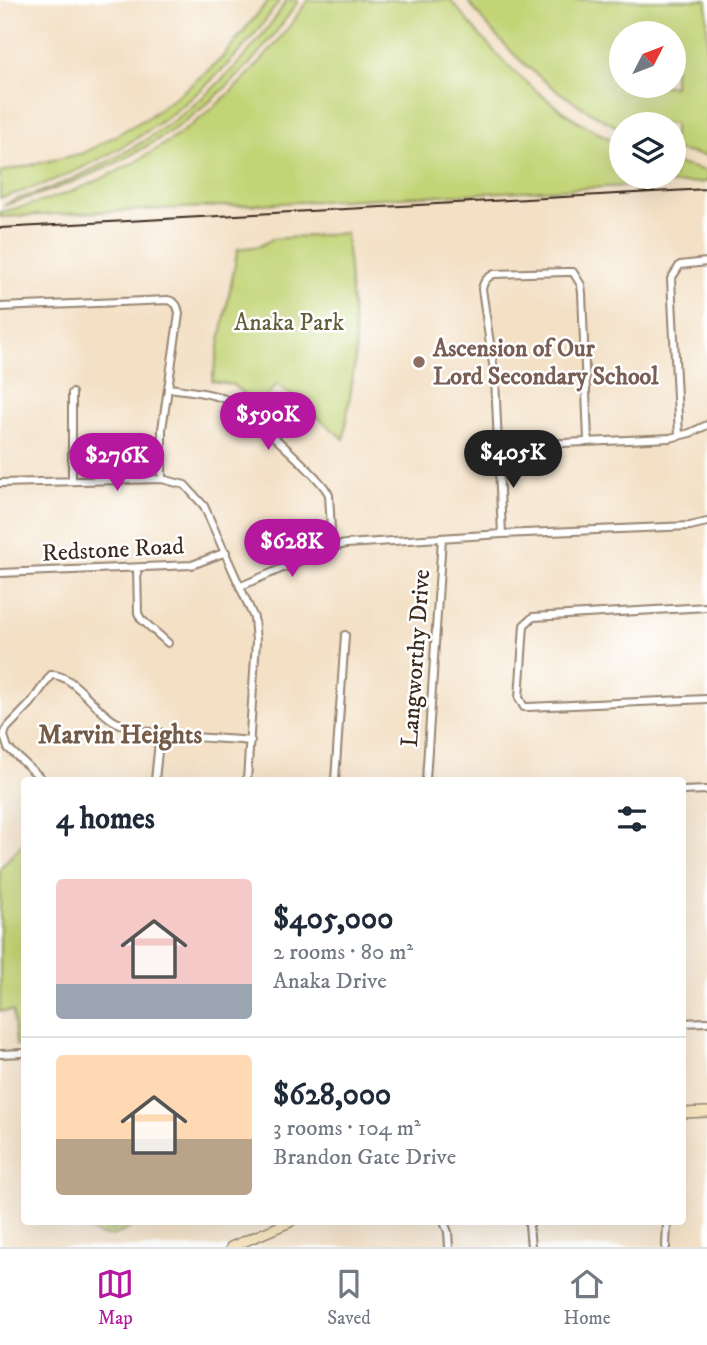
<!DOCTYPE html>
<meta charset="utf-8">
<style>
:root{--surface:#fff;--page:#f6f6f7;--text:#1f2937;--muted:#747a83;--line:#e0e1e3;--accent:#b5179e}
body{margin:0;font-family:"IM FELL DW Pica",serif;background:var(--page);color:var(--text);height:100vh;display:flex;flex-direction:column;font-size:26px;white-space:nowrap}
*{box-sizing:border-box;margin:0}
p{font-size:23px;color:var(--muted)}
.icon{flex:none;width:38px;height:38px;fill:none;stroke:currentColor;stroke-width:2;stroke-linecap:round;stroke-linejoin:round}
.map{position:relative;flex:1;overflow:hidden}
.side{position:absolute;left:21px;top:777px;width:665px;height:448px;display:flex;flex-direction:column;background:var(--surface);border-radius:7px;box-shadow:0 7px 28px #0002}
.side>*{flex:none}
.needle{width:46px;rotate:48deg}
.controls{position:absolute;left:609px;top:21px;display:grid;gap:14px}
.controls a{display:grid;place-items:center;width:77px;height:77px;border-radius:50%;background:var(--surface);box-shadow:0 7px 28px #0002;font-size:35px}
.price{position:absolute;translate:-50% -60px;padding:0 16px;border-radius:24px;background:var(--accent);color:#fff;font-size:23px;line-height:46px;filter:drop-shadow(0 2px 4px #0008)}
.price::after{content:'';position:absolute;left:50%;top:42px;width:21px;height:16px;margin-left:-10px;background:inherit;clip-path:polygon(0 0,100% 0,50% 100%)}
.price.current{background:#222;color:#fff}
ul{padding:0;list-style:none}
li{display:flex;align-items:center;gap:21px;height:175px;padding:0 35px}
li+li{border-top:2px solid var(--line)}
li span{display:grid;place-items:center;flex:none;width:196px;height:140px;border-radius:7px;color:#555}
li>.icon{margin-inline-start:auto}
span .icon{width:84px;height:84px;fill:#fffc;stroke-width:1}
li b{font-size:30px}
h2{display:flex;justify-content:space-between;align-items:center;height:84px;padding:0 35px;font-size:30px}
.tab-bar{display:flex;justify-content:space-around;align-items:center;height:98px;border-top:2px solid var(--line);background:var(--surface);font-size:19px;color:var(--muted)}
.tab-bar a{display:grid;justify-items:center;gap:4px}
.tab-bar .current{color:var(--accent)}
.map>svg:first-child{display:block}
.green{fill:#c3d477;stroke:#7f7f4a;stroke-width:2;fill-rule:evenodd}
.lines{fill:none;stroke-linecap:round;stroke-linejoin:round}
.street-casing{stroke:#978572;stroke-width:10}
.secondary-casing{stroke:#978572;stroke-width:12}
.street{stroke:#fff;stroke-width:6}
.secondary{stroke:#f9e7c3;stroke-width:9}
.rail{stroke:#3b2a1e;stroke-width:2}
.education-dot{fill:#8d6e63;stroke:#fff;stroke-width:2.5}
.labels{text-anchor:middle;stroke-width:5;stroke-linejoin:round;paint-order:stroke}
.park-label{font-size:24px;fill:#645d39;stroke:#fff}
.education-label{font-size:24px;font-weight:bold;fill:#785e54;stroke:#fff;text-anchor:start}
.street-label{font-size:24px;fill:#3b2a1e;stroke:#fff}
.neighbourhood-label{font-size:26px;font-weight:bold;fill:#745b48;stroke:#fff}
</style>
<div class="map">
<svg width="707" height="1247" viewBox="0 0 707 1247">
<rect width="100%" height="100%" fill="#fff"/>
<filter id="ink" filterUnits="userSpaceOnUse"><feTurbulence type="fractalNoise" baseFrequency=".0143" numOctaves="2"/><feDisplacementMap in="SourceGraphic" scale="14" xChannelSelector="R" yChannelSelector="G"/><feConvolveMatrix kernelMatrix="1 2 1 2 8 2 1 2 1" color-interpolation-filters="sRGB"/></filter>
<filter id="wash" filterUnits="userSpaceOnUse"><feTurbulence type="fractalNoise" baseFrequency=".00686" numOctaves="4" result="noise"/><feDisplacementMap in="SourceGraphic" scale="28" xChannelSelector="R" yChannelSelector="G"/><feGaussianBlur stdDeviation="1.57" result="paint"/><feColorMatrix in="noise" values="0 0 0 0 0 0 0 0 0 0 0 0 0 0 0 0 0 1.4 0 .05"/><feComposite in="paint" operator="in"/></filter>
<g filter="url(#wash)">
<rect width="100%" height="100%" fill="#f3e0c5"/>
<path class="green" d="M269,0H280C214,97 114,167 0,198V172L84,153L147,118L186,89L220,60Z
M287,0H299C227,110 129,170 5,205C12,198 32,195 43,191C58,185 73,179 87,172C168,134 239,76 287,0Z
M308,0H451C497,60 551,113 621,144V177H674V163L707,171V182L0,217V212C129,185 236,109 308,0Z
M467,0H707V156L674,150V124H621V129C555,95 512,60 467,0ZM621,33H674V86H621Z
M346,233L356,353L344,439L277,384L259,406L233,385L212,381L238,249L260,246L272,239Z
M24,842V1045L16,1046L13,1011H0V868Z
M80,1222C90,1221 96,1229 107,1230C119,1231 127,1221 139,1222C118,1237 101,1244 80,1222Z"/>
</g>
<g filter="url(#ink)">
<g class="lines">
<g class="street-casing">
<path id="street" d="M0,307L168,300C176,302 178,306 179,314L162,429V479
M169,388C188,391 209,392 227,400C243,407 323,479 329,495L332,547
M72,393V480
M679,436L671,279L680,265L707,262
M498,446L670,438L690,433L707,425
M0,483L162,479L185,485L204,506L254,618L256,641L247,780
M502,534L495,378L482,289C484,280 487,278 494,274L567,272H573L581,285L582,293L588,440
M137,568L138,613L141,619L168,643
M0,573L192,565L226,552
M241,586L332,547L346,544L502,534L690,526L707,522
M707,607L533,617L524,625L519,698L524,707H528L707,699
M43,780L8,748L4,736L6,729L31,703L51,675C74,673 96,713 116,722C149,738 213,737 251,741
M155,780L160,732
M335,780L345,635
M426,780L442,538
M682,791L707,790
M682,1023L707,1022
M0,1054L24,1053
M444,1222L448,1232L449,1247
M531,1247L529,1225L532,1222
M666,1247L667,1222"/>
</g>
<g class="secondary-casing">
<path id="secondary" d="M682,1113L707,1112
M231,1247L290,1222"/>
</g>
<use href="#street" class="street"/>
<use href="#secondary" class="secondary"/>
<path class="rail" d="M0,228L707,189"/>
</g>
</g>
<circle class="education-dot" cx="419" cy="362" r="7"/>
<g class="labels">
<g class="park-label">
<text x="289" y="330">Anaka Park</text>
</g>
<g class="education-label">
<text x="433" y="356">Ascension of Our<tspan x="433" dy="28">Lord Secondary School</tspan></text>
</g>
<g class="street-label">
<text transform="translate(113 549) rotate(-3)" y="8">Redstone Road</text>
<text transform="translate(415 658) rotate(-86)" y="8">Langworthy Drive</text>
</g>
<g class="neighbourhood-label">
<text x="120" y="743">Marvin Heights</text>
</g>
</g>
</svg>
<div class="controls">
<a><svg class="needle" viewBox="-14 -14 28 28"><path d="M0-13l5 13h-10z" fill="#e53935"/><path d="M0 13l5-13h-10z" fill="#747a83"/></svg></a>
<a><svg class="icon" aria-label="layers" viewBox="0 0 24 24"><path d="M12 4l9 5-9 5-9-5zM3 14l9 5 9-5"/></svg></a>
</div>
<b class="price" style="left:268px;top:452px">$590K</b>
<b class="price current" style="left:513px;top:490px">$405K</b>
<b class="price" style="left:117px;top:493px">$276K</b>
<b class="price" style="left:292px;top:579px">$628K</b>
<section class="side">
<h2>4 homes<svg class="icon" aria-label="filters" viewBox="0 0 24 24"><path d="M4 7h16M4 17h16"/><circle cx="9" cy="7" r="2"/><circle cx="15" cy="17" r="2"/></svg></h2>
<ul>
<li><span style="background:linear-gradient(#f6c9c9 75%,#9aa5b1 0)"><svg class="icon" aria-label="home" viewBox="0 0 24 24"><path d="M3 11l9-7 9 7M6 9v11h12V9"/></svg></span><div><b>$405,000</b><p>2 rooms · 80 m²</p><p>Anaka Drive</p></div></li>
<li><span style="background:linear-gradient(#ffd9b3 60%,#b9a48a 0)"><svg class="icon" aria-label="home" viewBox="0 0 24 24"><path d="M3 11l9-7 9 7M6 9v11h12V9"/></svg></span><div><b>$628,000</b><p>3 rooms · 104 m²</p><p>Brandon Gate Drive</p></div></li>
</ul>
</section>
</div>
<nav class="tab-bar">
<a class="current"><svg class="icon" aria-label="map" viewBox="0 0 24 24"><path d="M3 6l6-2 6 2 6-2v14l-6 2-6-2-6 2zM9 4v14M15 6v14"/></svg>Map</a>
<a><svg class="icon" aria-label="saved" viewBox="0 0 24 24"><path d="M7 4h10v16l-5-4-5 4z"/></svg>Saved</a>
<a><svg class="icon" aria-label="home" viewBox="0 0 24 24"><path d="M3 11l9-7 9 7M6 9v11h12V9"/></svg>Home</a>
</nav>
